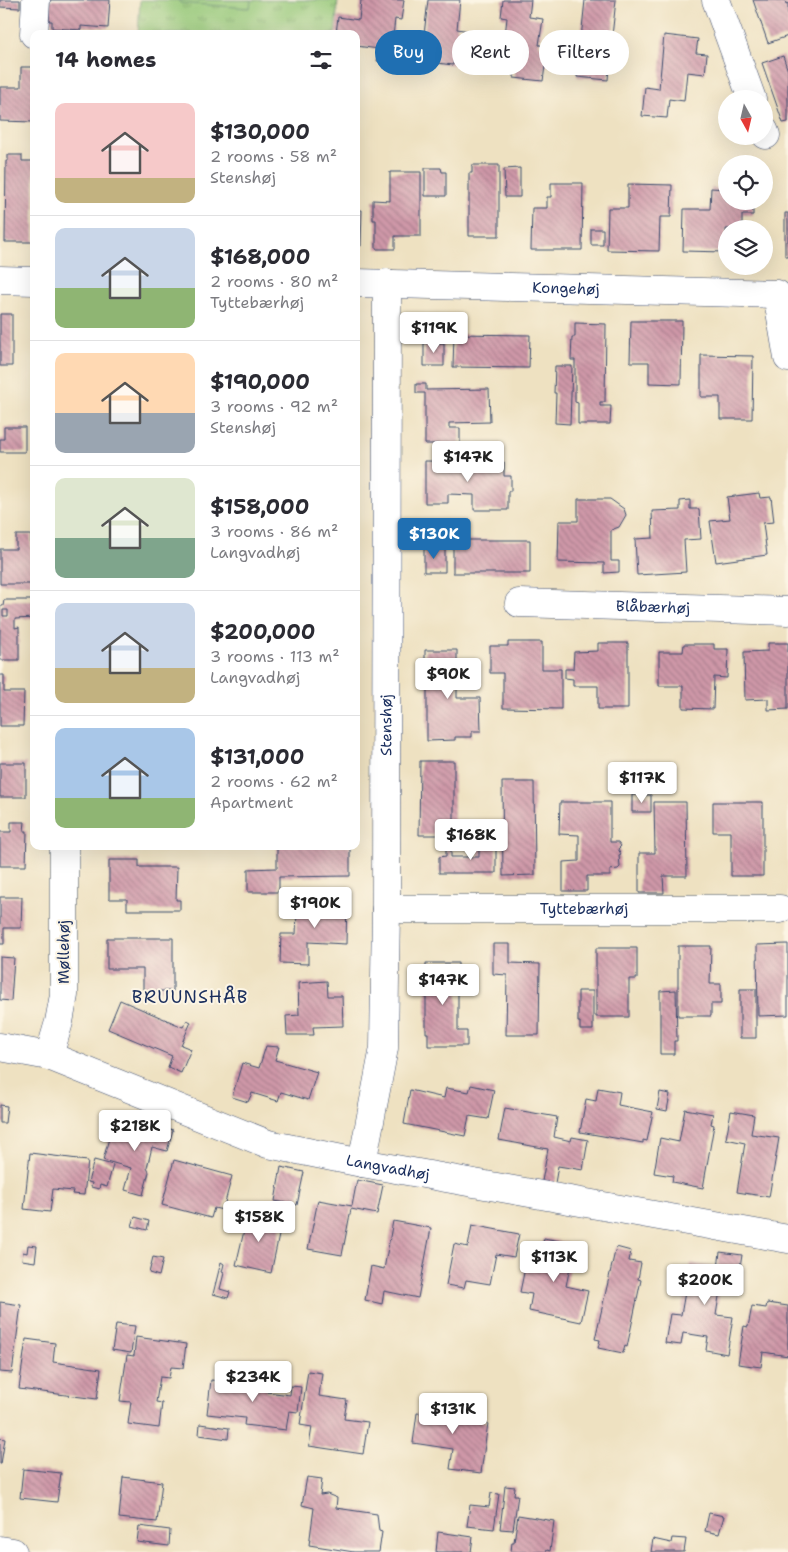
<!DOCTYPE html>
<meta charset="utf-8">
<style>
:root{--surface:#fff;--page:#f7f7f7;--text:#2b2b33;--muted:#7c7c81;--line:#e1e1e2;--accent:#1f6fb2}
body{margin:0;font-family:"Shantell Sans",sans-serif;background:var(--page);color:var(--text);height:100vh;display:flex;flex-direction:column;font-size:19px;white-space:nowrap}
*{box-sizing:border-box;margin:0}
p{font-size:16px;color:var(--muted)}
.icon{flex:none;width:28px;height:28px;fill:none;stroke:currentColor;stroke-width:2;stroke-linecap:round;stroke-linejoin:round}
.map{position:relative;flex:1;overflow:hidden}
.panel{position:absolute;left:30px;top:30px;width:330px;height:820px;display:flex;flex-direction:column;background:var(--surface);border-radius:10px;box-shadow:0 5px 20px #0002}
.panel>*{flex:none}
.hud{position:absolute;left:375px;top:30px;width:338px;height:45px;display:flex;gap:10px}
.needle{width:32px;rotate:172deg}
.tools{position:absolute;left:718px;top:90px;display:grid;gap:10px}
.tools a{display:grid;place-items:center;width:55px;height:55px;border-radius:50%;background:var(--surface);box-shadow:0 5px 20px #0002;font-size:25px}
.price{position:absolute;translate:-50% -42px;padding:0 11px;border-radius:5px;background:#fff;color:#222;font-size:16px;line-height:32px;filter:drop-shadow(0 1px 2px #0008)}
.price::after{content:'';position:absolute;left:50%;top:30px;width:15px;height:11px;margin-left:-8px;background:inherit;clip-path:polygon(0 0,100% 0,50% 100%)}
.price.on{background:var(--accent);color:#fff}
ul{padding:0;list-style:none}
li{display:flex;align-items:center;gap:15px;height:125px;padding:0 25px}
li+li{border-top:1px solid var(--line)}
li span{display:grid;place-items:center;flex:none;width:140px;height:100px;border-radius:10px;color:#555}
li>.icon{margin-inline-start:auto}
span .icon{width:60px;height:60px;fill:#fffc;stroke-width:1}
li b{font-size:21px}
h2{display:flex;justify-content:space-between;align-items:center;height:60px;padding:0 25px;font-size:21px}
.tag{padding:0 18px;border-radius:22px;background:var(--surface);box-shadow:0 5px 20px #0002;font-size:18px;line-height:45px}
.tag.on{background:var(--accent);color:#fff}
.map>svg:first-child{display:block}
.grass{fill:url(#grass-tufts);stroke:#587c6c}
.garden{fill:#96c879;stroke:#587c6c}
.building{fill:url(#building-back-hatch);fill-rule:evenodd}
.lines{fill:none;stroke-linecap:round;stroke-linejoin:round}
.street-casing{stroke:#3b4a6d;stroke-width:29}
.secondary-casing{stroke:#3b4a6d;stroke-width:29}
.street{stroke:#fff;stroke-width:28}
.secondary{stroke:#fff;stroke-width:28}
.labels{text-anchor:middle;stroke-width:4;stroke-linejoin:round;paint-order:stroke}
.street-label{font-size:15px;fill:#1b2f5e;stroke:#fcf5e5}
.quarter-label{font-size:18px;letter-spacing:1px;fill:#1b2f5e;stroke:#fcf5e5}
</style>
<div class="map">
<svg width="788" height="1552" viewBox="0 0 788 1552">
<defs>
<pattern id="grass-tufts" width="24" height="20" patternUnits="userSpaceOnUse" patternTransform="scale(1.25)"><rect width="24" height="20" fill="#96c879"/><path d="M3 7l-1-3M5 7V3M7 7l1-3M15 17l-1-3M17 17v-4M19 17l1-3" fill="none" stroke="#7aa366"/></pattern>
<pattern id="building-back-hatch" width="6" height="6" patternUnits="userSpaceOnUse" patternTransform="scale(1.25)"><rect width="6" height="6" fill="#cf98a8"/><path d="M-1 5l2 2M0 0l6 6M5-1l2 2" fill="none" stroke="#a77c8c"/></pattern>
</defs>
<rect width="100%" height="100%" fill="#fcf5e5"/>
<filter id="ink" filterUnits="userSpaceOnUse"><feTurbulence type="fractalNoise" baseFrequency=".02" numOctaves="2"/><feDisplacementMap in="SourceGraphic" scale="10" xChannelSelector="R" yChannelSelector="G"/><feConvolveMatrix kernelMatrix="1 2 1 2 8 2 1 2 1" color-interpolation-filters="sRGB"/></filter>
<filter id="wash" filterUnits="userSpaceOnUse"><feTurbulence type="fractalNoise" baseFrequency=".0096" numOctaves="4" result="noise"/><feDisplacementMap in="SourceGraphic" scale="20" xChannelSelector="R" yChannelSelector="G"/><feGaussianBlur stdDeviation="1.12" result="paint"/><feColorMatrix in="noise" values="0 0 0 0 0 0 0 0 0 0 0 0 0 0 0 0 0 1.4 0 .05"/><feComposite in="paint" operator="in"/></filter>
<g filter="url(#wash)">
<rect width="100%" height="100%" fill="#eee1c1"/>
<path class="grass" d="M140,0H338L335,34H138Z"/>
<path class="garden" d="M180,0H251L250,8L180,3Z"/>
<g id="blocks">
<path class="building" d="M0,0H20V8L0,7Z
M50,0H110L108,28L81,26V30L52,28V21H49Z
M361,0H404L401,20L395,19L390,62L377,61L379,49L356,46V34H336L338,17L359,20Z
M428,0H460L457,29L476,32L473,60L454,58L453,65L421,61Z
M503,0H531L529,17L543,19L539,45L550,47L548,66H545L543,81L514,78L515,63L502,61L507,18L501,17Z
M585,0H616L611,45L623,46L621,68L609,67L608,80L577,77Z
M753,0H785L786,4L788,3V36L768,43Z
M664,35L698,39L696,53L707,54L705,74L687,72L684,101L669,99L667,118L642,116L645,87L659,89Z
M783,56L788,71V122L783,123L762,63Z
M21,67H34V122L0,121V87H21Z
M8,155H22V161H34V242H5L6,161H8Z
M472,165H499V236H469V173H472Z
M425,168H441L442,172H446V196H425Z
M520,168V197H505L504,169Z
M390,172H421V236H395V249H376V220H373V200L390,201Z
M551,183H583L582,250H531L532,208H547V197H551Z
M628,184L672,185L671,217H660L659,251L607,250L608,208H628Z
M711,188L726,189V201H753V215H742V229H726V252L683,251L684,209H710Z
M356,210H362L361,246H356Z
M785,213H788V256H785Z
M591,229H603V245H591Z
M0,314H12V366H0Z
M631,321H682L681,384L649,383V362H630Z
M575,323L606,324L605,402H600V406H611L610,424H578V403L575,402V360H571L572,337H575Z
M454,334L530,335L529,368L453,367Z
M424,343H444V366H424Z
M701,355L753,356L752,419H720V397H701Z
M555,366H572L570,424L555,423L556,393H554Z
M416,384H426V390L489,389L490,422L449,423V428H460V444H425V393H416Z
M4,427H25V452H0V439H4Z
M425,461L504,462V476H511V491H508V510H474V495L448,494V503H425Z
M759,493L760,498L771,497L774,522L763,523L767,555L716,562L710,521L730,519L727,497Z
M578,499H610L624,509L626,515L619,527L611,530V561H619V572L604,573V563L558,562L559,521H578Z
M690,500V509H699L701,539L684,540L686,572L637,575L635,539L653,538L652,511L680,510V501Z
M16,535H31V584H0V549H16Z
M453,540H530V573H453Z
M424,549H445V572H424Z
M4,600H34V618L15,619V628L19,627V660H0V606H3ZM3,610H8V616H3Z
M508,642H542V669H561V709L503,708V673H490V646H508Z
M598,643H628V709H598V686H573V679L565,678V669H573L574,652L598,651Z
M768,643H788V709L768,710V699L745,700L744,652L768,651Z
M684,644H714V649H728L727,678L714,677L713,709L683,708V686H659V652H683Z
M425,650H457V698H480L481,731H472V737H455V740L427,741V669L425,670Z
M0,675H4V692H24L23,726H0Z
M420,761H454V835H419Z
M0,763H26V797H0Z
M502,782H534L535,875L503,876Z
M632,795H651V812H632Z
M560,802H610V842H618L621,846L618,849L621,854L619,855L620,867L618,869L610,870V876H587V891H563V862L579,861V835L559,834Z
M654,802H686L687,876H663L664,893H639V853H655Z
M713,802H763V876H731V832H713Z
M11,822H25L24,831H27L26,866H0V832H11Z
M479,842H496V873H439V857L446,856V847H451V857H479Z
M277,846H350V876L279,877V892H248V869L277,868Z
M109,860H139V867H177L176,900H180V910H127V899H109Z
M0,897H22L21,928H4V944H0Z
M304,898L347,899L346,944L308,942V964L280,963L281,934H296L297,912H304Z
M107,938H173V991H143V969H107Z
M493,944H510V963L540,964L539,1035H506L507,975L493,974Z
M788,944V1015L758,1016L757,945Z
M678,946H711L710,984H721V1004H711V1016H678Z
M596,948H637V979H629V1017H596Z
M0,957L14,958L11,1001L0,1000Z
M426,963H458V1031H467V1046H428V1033H426Z
M327,981L328,996H342L343,1026L313,1027L314,1035H287L286,1016L299,1015L298,983Z
M740,989H756V1038H740Z
M676,990L677,1041H674V1054H660V991Z
M578,991H593V1030H580V1022H578Z
M120,1000L183,1027L187,1020L191,1022L181,1045L191,1049L181,1073L168,1067L172,1056L108,1029Z
M266,1046L279,1047L275,1060L317,1072L308,1100L281,1092L278,1101L252,1093L248,1102L232,1097L242,1063L259,1068Z
M471,1085L494,1090L488,1119L469,1116L465,1136L404,1124L410,1090L444,1098L446,1088L469,1092Z
M598,1088L620,1092L618,1105L653,1112L647,1141L643,1140V1143L580,1132L586,1099L596,1101Z
M660,1092L670,1094L667,1111L657,1109Z
M0,1105L7,1106L5,1123H0Z
M505,1108L557,1117L554,1137L571,1141L572,1137L588,1140L583,1170L558,1166L555,1183L542,1181L548,1149L499,1140Z
M685,1109L713,1114L711,1124L714,1125L703,1188L672,1182L673,1176L654,1173L660,1138L679,1142Z
M731,1111L754,1115L751,1134L779,1138L769,1197L737,1192L745,1143L726,1139Z
M113,1124L153,1134L154,1131L157,1132L160,1126L173,1130L167,1151L152,1147L147,1168L149,1172L143,1195L125,1190L131,1168L103,1160Z
M30,1153L78,1159V1160L88,1161L84,1195L72,1194L73,1191L53,1189L50,1212L24,1209Z
M94,1160L113,1165L107,1187L100,1185L99,1189L91,1187L92,1183L88,1182Z
M174,1160L232,1176L223,1210L214,1208L211,1218L162,1205Z
M281,1167L304,1172L297,1205L275,1201Z
M357,1180L383,1185L377,1214L351,1209L342,1255L308,1249L318,1200L352,1206Z
M248,1214L282,1221L271,1273L236,1265Z
M135,1217L149,1221L147,1230L132,1226Z
M393,1221L431,1228L418,1298L384,1291L382,1304L365,1300L371,1266L384,1269Z
M472,1225L519,1234L514,1257L496,1254L490,1284L466,1280L464,1288L446,1285L454,1244L468,1247Z
M544,1238L575,1244L566,1286L588,1291L581,1322L529,1311L532,1294L520,1292L526,1263L538,1265Z
M28,1245L37,1246L35,1262L22,1260L23,1252L27,1253Z
M616,1247L631,1251L629,1261L641,1263L638,1279L641,1280L627,1347L625,1346L623,1353L598,1348L600,1340L595,1339Z
M720,1252L742,1255L739,1274L723,1272L716,1315L733,1317L727,1354L706,1350L708,1337L683,1333L681,1345L665,1343L670,1314L681,1315L690,1263L718,1268Z
M153,1257L163,1259L159,1276L149,1273Z
M221,1262L224,1264L222,1272L224,1273L220,1289L230,1292L228,1298L213,1294Z
M0,1302L21,1305L12,1373L0,1372Z
M767,1303L788,1306V1356L763,1352L761,1367L738,1364L744,1326L748,1327L752,1306L766,1308Z
M116,1324L135,1326L131,1353L112,1350Z
M136,1337L186,1344L183,1368L171,1367L169,1378L160,1377L156,1402L162,1403L159,1428L128,1424L131,1402L120,1401L127,1355L134,1356Z
M26,1339L55,1343L53,1362L101,1369L97,1399L19,1389Z
M308,1371L322,1373L319,1396L347,1400L344,1419L368,1422L363,1454L309,1446L312,1427L300,1425Z
M211,1380L253,1385L254,1380L268,1382L267,1392L290,1395L291,1386L301,1387L298,1412L289,1411L286,1430L244,1425L245,1418L207,1414Z
M434,1400L465,1405L463,1419L488,1423L481,1473L450,1469L453,1449L413,1443L417,1413L432,1415Z
M200,1424L229,1428L228,1439L199,1435Z
M0,1438L5,1439L1,1464H0Z
M23,1469L61,1473L57,1502L20,1498Z
M123,1477L162,1482L157,1522L119,1518Z
M307,1477L322,1479L320,1495L327,1494L337,1498L336,1508L377,1514L379,1531L382,1532L379,1552H354L309,1545L314,1508L302,1505Z
M505,1486L515,1487L514,1495H518L513,1530L500,1529Z
M491,1493L499,1494L494,1529L467,1526L470,1505L489,1507Z
M709,1513L724,1516L719,1534L705,1531Z
M518,1515L554,1521L550,1551L547,1550L546,1552H511L512,1542H514Z
M139,1526L170,1530L169,1546L137,1542Z
M438,1532L473,1537L471,1552H436Z
M672,1538L686,1539L684,1552H651L653,1539L671,1543Z"/>
</g>
</g>
<g filter="url(#ink)">
<use href="#blocks" fill-opacity="0" stroke="#3b4a6d" stroke-width="1"/>
<g class="lines">
<g class="street-casing">
<g id="street">
<path d="M716,0L752,99"/>
<path d="M34,34L36,0"/>
<path d="M764,130L766,135"/>
<path d="M0,280L34,281"/>
<path id="s1" d="M356,283L777,294L788,358"/>
<path id="s2" d="M519,603L788,611"/>
<path id="s3" d="M386,909H780"/>
<path id="s4" d="M0,1047L49,1056L268,1144L362,1163L788,1239"/>
<path d="M49,1056L59,1022L64,995V846"/>
<path id="s5" d="M362,1163L384,1048L386,909L387,283"/>
</g>
</g>
<g class="secondary-casing">
<path id="secondary" d="M0,1550L13,1552"/>
</g>
<use href="#street" class="street"/>
<use href="#secondary" class="secondary"/>
</g>
</g>
<g class="labels">
<g class="street-label">
<text dy="5" stroke="none"><textPath href="#s1" startOffset="210">Kongehøj</textPath></text>
<text dy="5" stroke="none"><textPath href="#s2" startOffset="134">Blåbærhøj</textPath></text>
<text dy="5" stroke="none"><textPath href="#s5" startOffset="440">Stenshøj</textPath></text>
<text dy="5" stroke="none"><textPath href="#s3" startOffset="198">Tyttebærhøj</textPath></text>
<text transform="translate(64 952) rotate(-90)" y="5">Møllehøj</text>
<text dy="5" stroke="none"><textPath href="#s4" startOffset="408">Langvadhøj</textPath></text>
</g>
<g class="quarter-label">
<text x="190" y="1003">BRUUNSHÅB</text>
</g>
</g>
</svg>
<div class="tools">
<a><svg class="needle" viewBox="-14 -14 28 28"><path d="M0-13l5 13h-10z" fill="#e53935"/><path d="M0 13l5-13h-10z" fill="#7c7c81"/></svg></a>
<a><svg class="icon" aria-label="locate" viewBox="0 0 24 24"><circle cx="12" cy="12" r="6"/><path d="M12 2v4M12 18v4M2 12h4M18 12h4"/></svg></a>
<a><svg class="icon" aria-label="layers" viewBox="0 0 24 24"><path d="M12 4l9 5-9 5-9-5zM3 14l9 5 9-5"/></svg></a>
</div>
<b class="price" style="left:434px;top:354px">$119K</b>
<b class="price" style="left:468px;top:483px">$147K</b>
<b class="price on" style="left:434px;top:560px">$130K</b>
<b class="price" style="left:448px;top:700px">$90K</b>
<b class="price" style="left:642px;top:804px">$117K</b>
<b class="price" style="left:471px;top:861px">$168K</b>
<b class="price" style="left:315px;top:929px">$190K</b>
<b class="price" style="left:443px;top:1006px">$147K</b>
<b class="price" style="left:135px;top:1152px">$218K</b>
<b class="price" style="left:259px;top:1243px">$158K</b>
<b class="price" style="left:554px;top:1283px">$113K</b>
<b class="price" style="left:705px;top:1306px">$200K</b>
<b class="price" style="left:253px;top:1403px">$234K</b>
<b class="price" style="left:453px;top:1435px">$131K</b>
<div class="hud">
<a class="tag on">Buy</a>
<a class="tag">Rent</a>
<a class="tag">Filters</a>
</div>
<section class="panel">
<h2>14 homes<svg class="icon" aria-label="filters" viewBox="0 0 24 24"><path d="M4 7h16M4 17h16"/><circle cx="9" cy="7" r="2"/><circle cx="15" cy="17" r="2"/></svg></h2>
<ul>
<li><span style="background:linear-gradient(#f6c9c9 75%,#c2b280 0)"><svg class="icon" aria-label="home" viewBox="0 0 24 24"><path d="M3 11l9-7 9 7M6 9v11h12V9"/></svg></span><div><b>$130,000</b><p>2 rooms · 58 m²</p><p>Stenshøj</p></div></li>
<li><span style="background:linear-gradient(#c9d6e8 60%,#8fb573 0)"><svg class="icon" aria-label="home" viewBox="0 0 24 24"><path d="M3 11l9-7 9 7M6 9v11h12V9"/></svg></span><div><b>$168,000</b><p>2 rooms · 80 m²</p><p>Tyttebærhøj</p></div></li>
<li><span style="background:linear-gradient(#ffd9b3 60%,#9aa5b1 0)"><svg class="icon" aria-label="home" viewBox="0 0 24 24"><path d="M3 11l9-7 9 7M6 9v11h12V9"/></svg></span><div><b>$190,000</b><p>3 rooms · 92 m²</p><p>Stenshøj</p></div></li>
<li><span style="background:linear-gradient(#dfe7d0 60%,#7fa58c 0)"><svg class="icon" aria-label="home" viewBox="0 0 24 24"><path d="M3 11l9-7 9 7M6 9v11h12V9"/></svg></span><div><b>$158,000</b><p>3 rooms · 86 m²</p><p>Langvadhøj</p></div></li>
<li><span style="background:linear-gradient(#c9d6e8 65%,#c2b280 0)"><svg class="icon" aria-label="home" viewBox="0 0 24 24"><path d="M3 11l9-7 9 7M6 9v11h12V9"/></svg></span><div><b>$200,000</b><p>3 rooms · 113 m²</p><p>Langvadhøj</p></div></li>
<li><span style="background:linear-gradient(#a9c7e8 70%,#8fb573 0)"><svg class="icon" aria-label="home" viewBox="0 0 24 24"><path d="M3 11l9-7 9 7M6 9v11h12V9"/></svg></span><div><b>$131,000</b><p>2 rooms · 62 m²</p><p>Apartment</p></div></li>
</ul>
</section>
</div>
